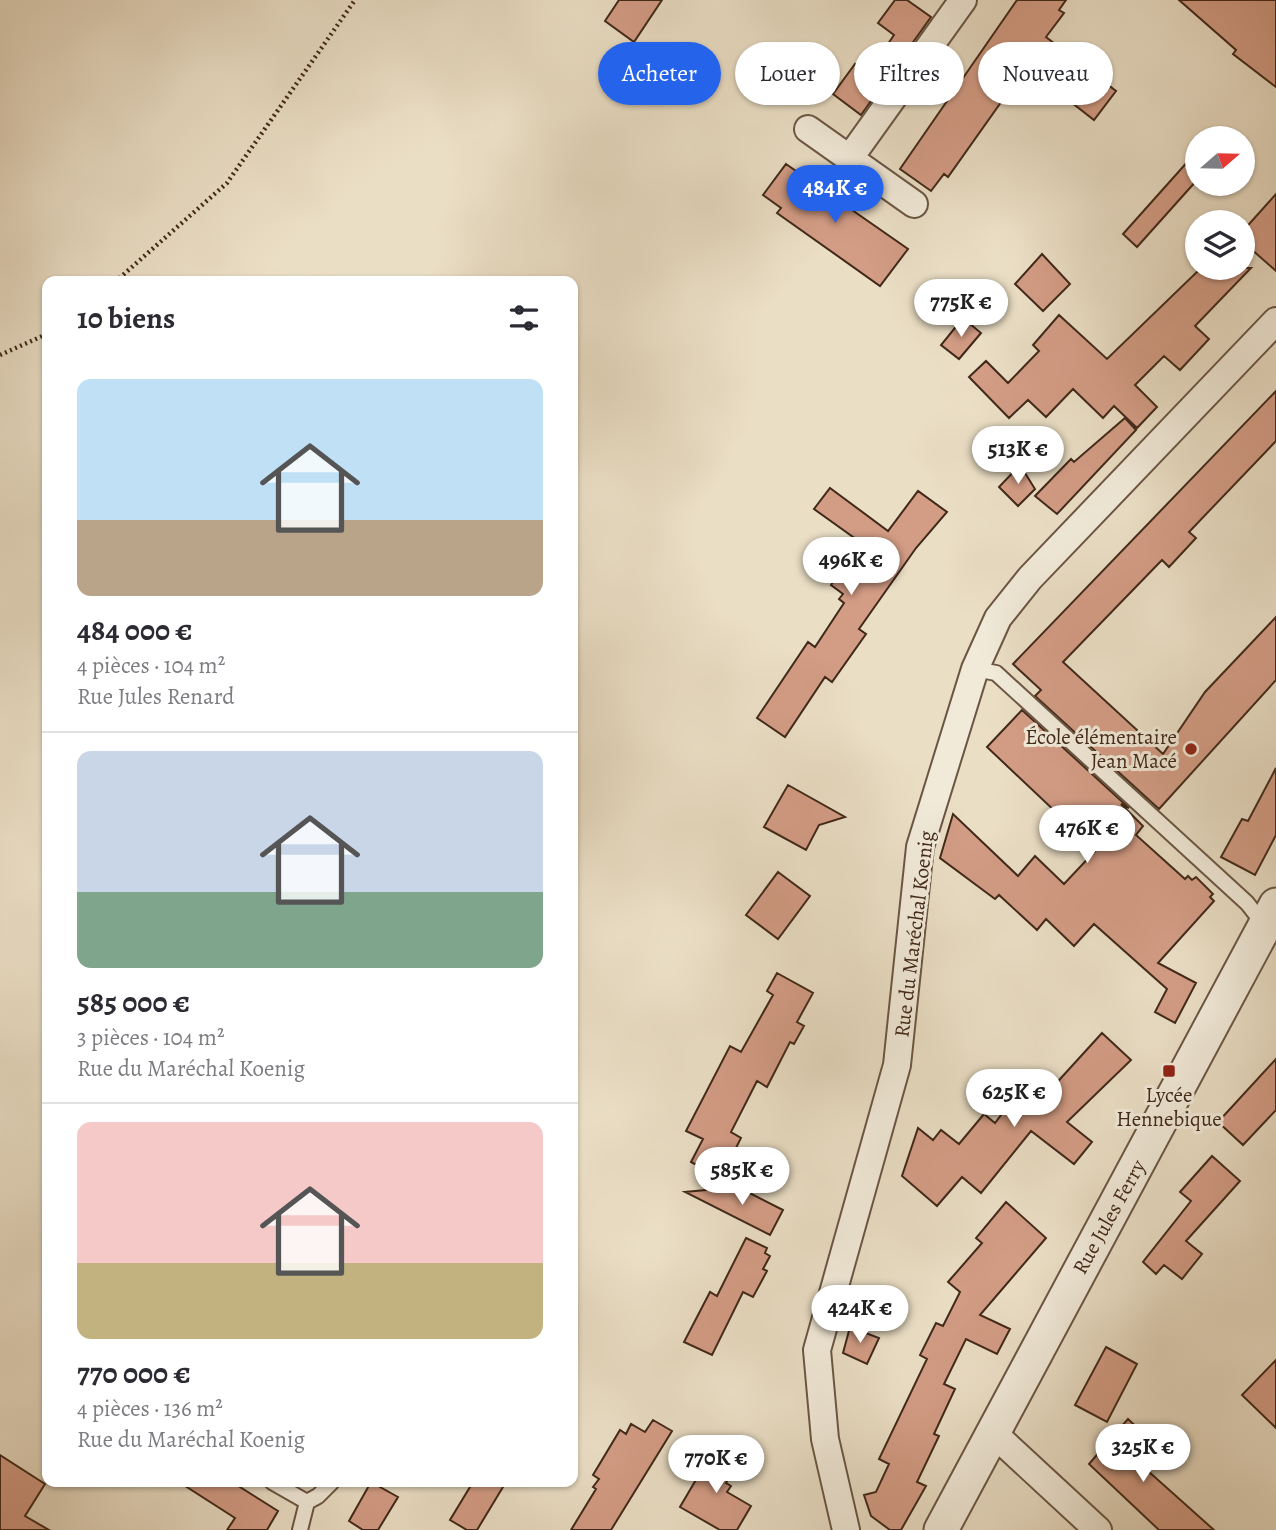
<!DOCTYPE html>
<html lang="fr">
<meta charset="utf-8">
<style>
:root{--surface:#fff;--page:#f2f2f3;--text:#2b2b33;--muted:#7c7c81;--line:#e1e1e2;--accent:#2563eb}
body{margin:0;font-family:Alegreya,serif;background:var(--page);color:var(--text);height:100vh;display:flex;flex-direction:column;font-size:26px;white-space:nowrap}
*{box-sizing:border-box;margin:0}
p{font-size:23px;color:var(--muted)}
.icon{flex:none;width:38px;height:38px;fill:none;stroke:currentColor;stroke-width:2;stroke-linecap:round;stroke-linejoin:round}
.map{position:relative;flex:1;overflow:hidden}
.sheet{position:absolute;left:42px;top:276px;width:536px;height:1211px;display:flex;flex-direction:column;background:var(--surface);border-radius:14px;box-shadow:0 2px 5px #0004}
.sheet>*{flex:none}
.top-card{position:absolute;left:598px;top:42px;width:572px;height:63px;display:flex;gap:14px}
.needle{width:46px;rotate:70deg}
.controls{position:absolute;left:1185px;top:126px;display:grid;gap:14px}
.controls a{display:grid;place-items:center;width:70px;height:70px;border-radius:50%;background:var(--surface);box-shadow:0 2px 5px #0004;font-size:35px}
.price{position:absolute;translate:-50% -60px;padding:0 16px;border-radius:24px;background:#fff;color:#222;font-size:23px;line-height:46px;filter:drop-shadow(0 2px 4px #0008)}
.price::after{content:'';position:absolute;left:50%;top:42px;width:21px;height:16px;margin-left:-10px;background:inherit;clip-path:polygon(0 0,100% 0,50% 100%)}
.price.active{background:var(--accent);color:#fff}
ul{padding:0;list-style:none}
li{display:grid;align-content:center;gap:14px;height:371px;padding:0 35px}
li+li{border-top:2px solid var(--line)}
li span{display:grid;place-items:center;height:217px;border-radius:14px;color:#555}
li>.icon{margin-inline-start:auto}
span .icon{width:126px;height:126px;fill:#fffc;stroke-width:1}
li b{font-size:30px}
h2{display:flex;justify-content:space-between;align-items:center;height:84px;padding:0 35px;font-size:30px}
.tag{padding:0 24px;border-radius:32px;background:var(--surface);box-shadow:0 2px 5px #0004;font-size:24px;line-height:63px}
.tag.active{background:var(--accent);color:#fff}
.map>svg:first-child{display:block}
.building{fill:#d39c85;stroke:#412919;stroke-width:2}
.lines{fill:none;stroke-linecap:round;stroke-linejoin:round}
.service-casing{stroke:#6b5644;stroke-width:18}
.minor-casing{stroke:#6b5644;stroke-width:30}
.tertiary-casing{stroke:#6b5644;stroke-width:37}
.path{stroke:#412919;stroke-width:4.5;stroke-dasharray:2 3.5;stroke-linecap:butt}
.service{stroke:#f1ead9;stroke-width:14}
.minor{stroke:#f1ead9;stroke-width:26}
.tertiary{stroke:#f1ead9;stroke-width:33}
.poi-dot{fill:#8f2418;stroke:#f1ead9;stroke-width:2.5}
.labels{text-anchor:middle;stroke-width:6;stroke-linejoin:round;paint-order:stroke}
.poi-label{font-size:21px;fill:#412919;stroke:#f1ead9;text-anchor:end}
.street-label{font-size:21px;fill:#412919;stroke:#f1ead9}
</style>
<div class="map">
<svg width="1276" height="1530" viewBox="0 0 1276 1530">
<rect width="100%" height="100%" fill="#eadec5"/>
<filter id="stains"><feTurbulence type="fractalNoise" baseFrequency=".00286" numOctaves="4"/><feColorMatrix values="0 0 0 0 .2 0 0 0 0 .09 0 0 0 0 .02 0 0 0 .5 -.17"/></filter>
<radialGradient id="worn" r=".72"><stop offset=".6" stop-color="#630" stop-opacity="0"/><stop offset="1" stop-color="#630" stop-opacity=".3"/></radialGradient>
<path class="building" d="M619,0H662L634,42L605,21Z
M895,0H907L931,17L861,115L833,94L855,64L868,73L894,35L878,23Z
M1017,0H1066L1059,10L1064,13L1046,37L1116,91L1094,120L1026,67L948,177L944,174L931,191L900,169Z
M1179,0H1276V87L1233,54L1236,50Z
M1190,159L1197,165V180L1137,247L1123,234Z
M786,164L908,249L880,286L777,213L781,208L763,195Z
M1276,194V271L1242,241V232Z
M1042,254L1070,284L1043,311L1015,284Z
M1201,268H1251L1195,326L1209,339L1180,370L1164,356L1135,385L1157,407L1137,428L1114,406L1103,418L1073,389L1046,417L1028,400L1009,418L969,377L986,361L1008,383L1039,351L1033,345L1059,315L1107,359Z
M963,318L981,333L959,359L941,345Z
M1276,391V441L1189,532L1196,538L1169,567L1162,560L1063,662L1163,754L1205,692L1276,617V680L1159,809L1035,696L1041,690L1013,664Z
M1125,418L1136,430L1057,514L1035,496L1071,459L1074,462Z
M1020,465L1035,489L1018,506L999,487Z
M830,488L888,531L918,491L947,512L916,548L859,629L866,634L832,682L825,677L785,737L757,718L808,642L815,647L844,603L839,599L843,594L831,585L860,542L814,509Z
M1022,710L1129,808L1121,804L1143,826L1136,835L1185,879L1188,876L1192,880L1196,877L1213,894L1210,897L1214,901L1158,963L1196,983L1175,1023L1155,1012L1167,989L1094,924L1074,946L1046,919L1037,930L999,895L995,899L940,858L953,814L1018,876L1035,856L1064,884L1096,850L987,747Z
M1276,768V835L1255,875L1221,857L1242,819L1248,821Z
M788,785L845,817L819,825L806,850L764,827Z
M778,872L810,896L778,939L746,915Z
M777,973L813,993L797,1022L804,1026L794,1044L790,1042L767,1087L757,1081L731,1132L741,1138L721,1178L691,1162L703,1139L686,1131L730,1046L741,1052L773,995L767,991Z
M1102,1033L1131,1060L1067,1122L1092,1142L1074,1164L1031,1131L981,1193L962,1177L937,1206L902,1176L918,1128L933,1140L941,1130L959,1144L984,1114L995,1123L1007,1107L1017,1116L1033,1095L1040,1101Z
M1276,1059V1110L1243,1145L1218,1122Z
M1212,1156L1240,1181L1186,1241L1202,1254L1182,1279L1164,1265L1156,1274L1143,1262L1191,1201L1180,1192Z
M738,1187L783,1210L770,1235L685,1192Z
M1006,1202L1046,1238L980,1315L1010,1329L997,1354L966,1339L944,1384L955,1389L934,1434L939,1436L917,1482L926,1486L901,1530H890L871,1516L864,1495L876,1492L889,1464L879,1459L927,1359L920,1355L936,1323L943,1326L960,1292L948,1282L982,1243L976,1238Z
M746,1238L767,1248L765,1253L770,1256L763,1269L767,1271L753,1297L743,1292L712,1355L684,1342L710,1292L717,1296Z
M850,1327L879,1338L867,1364L843,1353Z
M1106,1347L1137,1364L1107,1422L1075,1405Z
M1276,1360V1428L1242,1395Z
M1128,1419L1147,1437L1129,1454L1214,1530H1159L1089,1464Z
M653,1420L672,1431L611,1530H571L596,1489L593,1487L599,1479L593,1475L620,1430L626,1434L631,1424L645,1432Z
M714,1449L738,1463L726,1483L731,1486L727,1492L751,1506L737,1530H720L680,1507Z
M0,1455L45,1484L25,1516L49,1530H0Z
M179,1482H232L278,1511L267,1530H227L235,1518Z
M371,1482L398,1497L378,1530H363L349,1521Z
M473,1482H506L477,1530H467L450,1520Z"/>
<g class="lines">
<g class="service-casing">
<path id="service" d="M975,669L996,673L1247,903L1265,926
M272,1482L307,1502
M307,1502L318,1496L332,1482
M300,1530L307,1502"/>
</g>
<g class="minor-casing">
<path id="minor" d="M808,129L914,204
M849,159L963,0
M992,1432L1098,1530
M846,1530L825,1439L817,1350L897,1065L920,847L975,669L998,618L1030,578L1276,321"/>
</g>
<g class="tertiary-casing">
<path id="tertiary" d="M941,1530L1276,905"/>
</g>
<path class="path" d="M115,282L227,183L355,0
M0,355L47,334"/>
<use href="#service" class="service"/>
<use href="#minor" class="minor"/>
<use href="#tertiary" class="tertiary"/>
</g>
<g class="poi-dot">
<circle cx="1191" cy="749" r="7"/>
<rect x="1162" y="1064" width="14" height="14" rx="3.5"/>
</g>
<g class="labels">
<g class="poi-label">
<text x="1177" y="744">École élémentaire<tspan x="1177" dy="24">Jean Macé</tspan></text>
<text x="1169" y="1102" text-anchor="middle">Lycée<tspan x="1169" dy="24">Hennebique</tspan></text>
</g>
<g class="street-label">
<text transform="translate(914 934) rotate(-83)" y="7">Rue du Maréchal Koenig</text>
<text transform="translate(1109 1217) rotate(-61)" y="7">Rue Jules Ferry</text>
</g>
</g>
<rect width="100%" height="100%" filter="url(#stains)"/>
<rect width="100%" height="100%" fill="url(#worn)"/>
</svg>
<div class="controls">
<a><svg class="needle" viewBox="-14 -14 28 28"><path d="M0-13l5 13h-10z" fill="#e53935"/><path d="M0 13l5-13h-10z" fill="#7c7c81"/></svg></a>
<a><svg class="icon" aria-label="layers" viewBox="0 0 24 24"><path d="M12 4l9 5-9 5-9-5zM3 14l9 5 9-5"/></svg></a>
</div>
<b class="price active" style="left:835px;top:225px">484K €</b>
<b class="price" style="left:961px;top:339px">775K €</b>
<b class="price" style="left:1018px;top:486px">513K €</b>
<b class="price" style="left:851px;top:597px">496K €</b>
<b class="price" style="left:1087px;top:865px">476K €</b>
<b class="price" style="left:1014px;top:1129px">625K €</b>
<b class="price" style="left:742px;top:1207px">585K €</b>
<b class="price" style="left:860px;top:1345px">424K €</b>
<b class="price" style="left:1143px;top:1484px">325K €</b>
<b class="price" style="left:716px;top:1495px">770K €</b>
<div class="top-card">
<a class="tag active">Acheter</a>
<a class="tag">Louer</a>
<a class="tag">Filtres</a>
<a class="tag">Nouveau</a>
</div>
<section class="sheet">
<h2>10 biens<svg class="icon" aria-label="filters" viewBox="0 0 24 24"><path d="M4 7h16M4 17h16"/><circle cx="9" cy="7" r="2"/><circle cx="15" cy="17" r="2"/></svg></h2>
<ul>
<li><span style="background:linear-gradient(#bfe0f5 65%,#b9a48a 0)"><svg class="icon" aria-label="home" viewBox="0 0 24 24"><path d="M3 11l9-7 9 7M6 9v11h12V9"/></svg></span><div><b>484 000 €</b><p>4 pièces · 104 m²</p><p>Rue Jules Renard</p></div></li>
<li><span style="background:linear-gradient(#c9d6e8 65%,#7fa58c 0)"><svg class="icon" aria-label="home" viewBox="0 0 24 24"><path d="M3 11l9-7 9 7M6 9v11h12V9"/></svg></span><div><b>585 000 €</b><p>3 pièces · 104 m²</p><p>Rue du Maréchal Koenig</p></div></li>
<li><span style="background:linear-gradient(#f6c9c9 65%,#c2b280 0)"><svg class="icon" aria-label="home" viewBox="0 0 24 24"><path d="M3 11l9-7 9 7M6 9v11h12V9"/></svg></span><div><b>770 000 €</b><p>4 pièces · 136 m²</p><p>Rue du Maréchal Koenig</p></div></li>
</ul>
</section>
</div>
